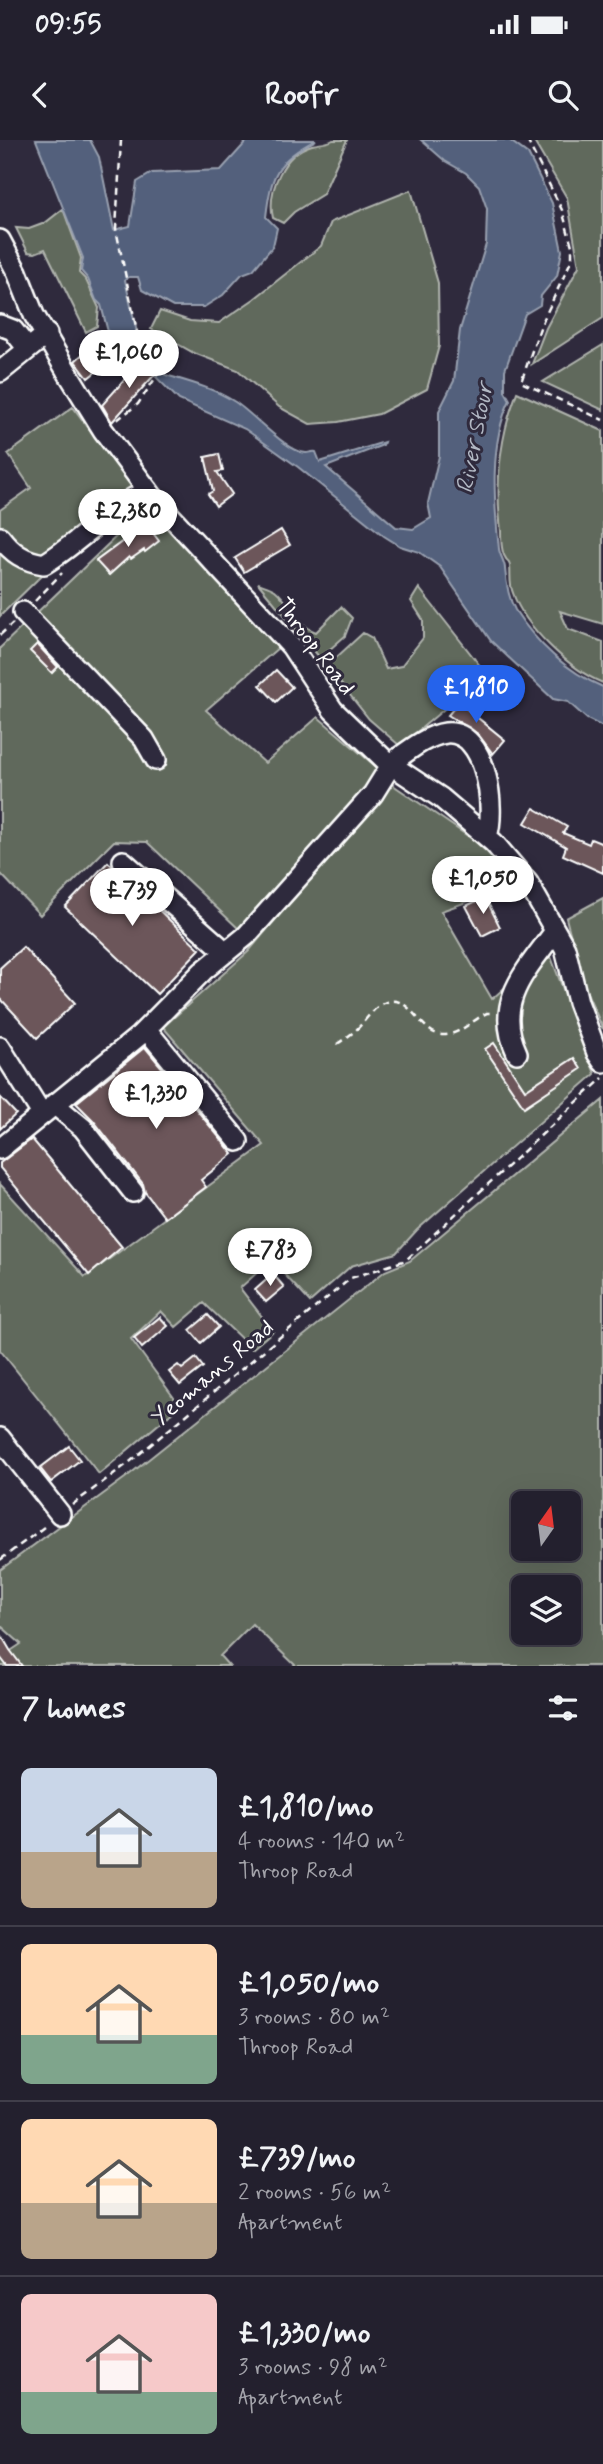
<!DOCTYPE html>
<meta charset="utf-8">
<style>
:root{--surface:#23202e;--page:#2f2d3a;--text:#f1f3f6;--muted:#a3a3aa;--line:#403e4a;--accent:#2563eb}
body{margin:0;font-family:Mynerve,sans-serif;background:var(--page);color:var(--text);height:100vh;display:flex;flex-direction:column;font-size:26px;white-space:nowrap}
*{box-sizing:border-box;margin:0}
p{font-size:23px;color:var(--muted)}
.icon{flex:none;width:38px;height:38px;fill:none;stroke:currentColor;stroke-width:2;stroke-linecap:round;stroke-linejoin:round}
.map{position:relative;height:1526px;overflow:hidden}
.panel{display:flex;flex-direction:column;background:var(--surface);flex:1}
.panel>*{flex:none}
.needle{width:46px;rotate:14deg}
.buttons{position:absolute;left:511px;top:1351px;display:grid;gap:14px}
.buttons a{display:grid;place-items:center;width:70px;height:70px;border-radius:10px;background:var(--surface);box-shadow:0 7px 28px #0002,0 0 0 2px var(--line);font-size:35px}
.price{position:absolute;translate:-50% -60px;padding:0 16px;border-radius:24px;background:#fff;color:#222;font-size:23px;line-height:46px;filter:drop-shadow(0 2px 4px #0008)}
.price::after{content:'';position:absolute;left:50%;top:42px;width:21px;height:16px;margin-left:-10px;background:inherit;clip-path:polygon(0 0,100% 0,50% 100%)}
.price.current{background:var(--accent);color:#fff}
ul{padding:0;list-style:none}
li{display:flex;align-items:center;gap:21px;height:175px;padding:0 21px}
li+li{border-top:2px solid var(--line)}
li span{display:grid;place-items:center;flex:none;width:196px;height:140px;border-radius:10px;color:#555}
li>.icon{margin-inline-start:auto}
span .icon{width:84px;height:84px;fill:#fffc;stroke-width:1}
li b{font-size:30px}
h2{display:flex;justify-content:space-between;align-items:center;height:84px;padding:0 21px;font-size:30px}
.status{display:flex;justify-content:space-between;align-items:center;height:49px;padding:0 35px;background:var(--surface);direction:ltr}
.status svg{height:19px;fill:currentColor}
header{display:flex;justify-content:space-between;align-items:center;height:91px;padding:0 21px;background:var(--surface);font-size:32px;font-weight:700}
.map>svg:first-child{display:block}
.green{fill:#61695c;stroke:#b0b4ae;stroke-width:2;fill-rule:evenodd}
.water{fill:#53617c;stroke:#98a0b0;stroke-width:2}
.building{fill:#6c575a;stroke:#fff;stroke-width:2}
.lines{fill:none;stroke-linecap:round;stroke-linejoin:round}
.minor-casing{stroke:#fff;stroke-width:24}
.path{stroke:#fff;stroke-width:2.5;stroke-dasharray:7 5;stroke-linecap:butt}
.minor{stroke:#2f2a3d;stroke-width:19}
.labels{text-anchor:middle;stroke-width:6;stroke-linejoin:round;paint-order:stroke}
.street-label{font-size:23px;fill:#fff;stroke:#2f2a3d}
.water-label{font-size:24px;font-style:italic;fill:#b2b8c4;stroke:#2f2a3d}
</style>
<div class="status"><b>09:55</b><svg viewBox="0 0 49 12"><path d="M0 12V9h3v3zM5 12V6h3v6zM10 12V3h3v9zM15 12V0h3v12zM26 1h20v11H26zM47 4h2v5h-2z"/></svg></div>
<header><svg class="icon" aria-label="back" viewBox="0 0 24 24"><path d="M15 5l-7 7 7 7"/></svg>Roofr<svg class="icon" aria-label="search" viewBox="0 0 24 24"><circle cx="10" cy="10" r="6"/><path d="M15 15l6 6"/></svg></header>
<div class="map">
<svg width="603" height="1526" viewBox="0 0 603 1526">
<rect width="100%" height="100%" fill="#2f2a3d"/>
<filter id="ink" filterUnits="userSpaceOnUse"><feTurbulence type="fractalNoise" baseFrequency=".0143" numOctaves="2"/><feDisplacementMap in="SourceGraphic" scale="14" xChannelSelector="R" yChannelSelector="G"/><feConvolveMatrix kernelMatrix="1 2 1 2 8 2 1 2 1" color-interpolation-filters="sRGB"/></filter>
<g filter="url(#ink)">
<path class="green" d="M333,0H347L323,54L294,72L283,83L273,78C267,51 283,13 312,5C320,3 326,4 333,0Z
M533,0H603V178L532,224L546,188L579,126L567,58Z
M411,50L438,143L439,206L427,249L379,274L338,282L310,284L279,267L238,230L194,213L151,189L160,171L190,181L219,183L254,159L321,106L331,82Z
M63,69L81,118L79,133L86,140L99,168L97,186L86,192L45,109L35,113L28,112L16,88L29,89L45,83Z
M603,205V270L543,242Z
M517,252L603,291V484L560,471L568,489L603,502V543C570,530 524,486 513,453C509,444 511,435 510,426C509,418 508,424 505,417C501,411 501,398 501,391C495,344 500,296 517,252Z
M73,267L132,347L0,476V370L31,348L8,314Z
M148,366L278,508L206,570L265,623L318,577L381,631L240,790L147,702L114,701L40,775L0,733V508Z
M258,443C263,445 271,447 275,450C291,463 295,484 316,492L341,467L352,478L345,496L320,518Z
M419,448L481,527L471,541L473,545L400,606L369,579L327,526L363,493L372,498L386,529L401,526L423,498V480L411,461Z
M390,643L475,701L520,743L441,771L492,859L548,809L595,934L417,1090L396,1113L351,1126L310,1162L271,1120L240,1148L273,1191L252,1209L204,1163L176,1187L161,1171L131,1199L180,1266L99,1334L0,1210V1044L85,1137L264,1005L163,887L249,811Z
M603,758V889L584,846L566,778Z
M603,960V1526H296L252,1484L220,1516L229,1526H0V1518L21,1504L0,1485V1430L125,1338L385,1131L410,1121ZM523,1363H569V1409H523ZM523,1447H569V1493H523Z"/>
<path class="water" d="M36,0H90L99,17L114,90L130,86L137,42L152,33L221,30L248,0H316C277,20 271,34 266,77L277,88L273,106L253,130L242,134L223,155L204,167H173L142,150L138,137H129L125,140L143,219L137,226L114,215L101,165L96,160L88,139L81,131L83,118Z
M421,0H509L528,14L552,63L562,111L557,136L541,156L540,165L525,174L505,230V251L510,260C489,303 494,361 499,409C500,416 505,422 505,429C506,441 509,459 515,470C536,503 567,532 603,547V587L587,579L568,562L553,559L491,501L440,427L419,412L400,406L384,396L298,327L245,289L179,260L156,237L159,233C185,241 212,247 235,262C251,272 288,313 306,313C309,313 313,311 316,312L320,322L384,302L383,305L326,327L396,387L413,389L431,378L428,363L439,316V271L454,241L460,190L486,104L487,69L479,46L466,33L445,21Z"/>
<path class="building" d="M84,213L98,230L88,238L75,221Z
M143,219L157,232L112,282L102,265Z
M219,314L223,331L217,332L232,354L216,366L208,354L213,351L205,317Z
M146,384L159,401L145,412L144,410L131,419L129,417L109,435L96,421Z
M281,390L290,405L244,432L235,418Z
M37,504L58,527L52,533L30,511Z
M276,530L292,547L276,562L260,545Z
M463,557L471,564L467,569L505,600L493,614L478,594L448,575Z
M534,668L567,687L563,693L589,704L591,699L603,704V733L563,715L566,707L525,683Z
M108,722L200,809L157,854L65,767Z
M485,757L500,787L482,796L466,766Z
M23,807L75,863L37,898L0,858V828Z
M494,903L525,950L574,918L581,929L524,967L485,909Z
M145,907L233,1014L201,1040L206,1047L165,1078L145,1052L143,1044L93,980L76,963Z
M0,957L16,974L0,989Z
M32,999L122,1107L89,1135L0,1028V1023Z
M273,1134L284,1147L266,1162L255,1150Z
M208,1175L219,1187L201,1203L190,1190Z
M160,1177L168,1186L142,1208L134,1198Z
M196,1218L203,1227L180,1245L169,1232L178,1225L182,1229Z
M69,1306L80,1320L51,1342L40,1328Z
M0,1493L10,1510L22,1526H7L0,1517Z"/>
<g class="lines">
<g class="minor-casing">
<path id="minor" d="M0,100L17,132L34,175L66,230L103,290L153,357L291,506L333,570L387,622L441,658L494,703L528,743L565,808L578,862L597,913L603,922
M0,185L13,190L28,209
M0,232L47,194
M0,397C12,413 24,421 44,424C82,401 107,370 148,350
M23,472L144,599L156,620
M390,624C407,612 425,596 446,593C487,589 496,670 487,696
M123,721L226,812
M146,889L238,1001
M0,907L42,974
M517,913C493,862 526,831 555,791
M54,964L83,988L133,1052
M0,1009L139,896L203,831L246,796L373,654L391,625
M0,1298L60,1374"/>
</g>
<path class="path" d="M527,0L562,70L572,106V119L541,185L521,242L603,280
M117,280L138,264L160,231L145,216L139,201L116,89L121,0
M35,461L62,433
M0,495L13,483
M337,904C343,900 349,896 355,891C364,883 371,870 382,864C410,848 419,896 444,895C459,895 474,879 487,873H493
M72,1365L131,1321L351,1138L406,1120L603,938
M0,1420L48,1384"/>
<use href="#minor" class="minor"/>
</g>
</g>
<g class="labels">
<g class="street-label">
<text transform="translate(316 506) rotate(53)" y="8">Throop Road</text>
<text transform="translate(212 1232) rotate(-40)" y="8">Yeomans Road</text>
</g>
<g class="water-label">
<text transform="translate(474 298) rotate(-79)" y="8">River Stour</text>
</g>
</g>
</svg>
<div class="buttons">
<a><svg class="needle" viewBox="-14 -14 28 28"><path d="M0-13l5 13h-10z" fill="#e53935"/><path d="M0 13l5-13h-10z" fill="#a3a3aa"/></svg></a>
<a><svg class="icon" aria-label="layers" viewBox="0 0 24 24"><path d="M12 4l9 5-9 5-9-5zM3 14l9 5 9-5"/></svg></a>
</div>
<b class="price" style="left:129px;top:250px">£1,060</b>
<b class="price" style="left:128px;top:409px">£2,380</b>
<b class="price current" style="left:476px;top:585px">£1,810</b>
<b class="price" style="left:483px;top:776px">£1,050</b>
<b class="price" style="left:132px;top:788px">£739</b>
<b class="price" style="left:156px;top:991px">£1,330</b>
<b class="price" style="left:270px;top:1148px">£783</b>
</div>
<section class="panel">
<h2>7 homes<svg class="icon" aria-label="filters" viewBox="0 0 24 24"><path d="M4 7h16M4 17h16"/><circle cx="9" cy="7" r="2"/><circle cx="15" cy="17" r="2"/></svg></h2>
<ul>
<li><span style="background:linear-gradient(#c9d6e8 60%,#b9a48a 0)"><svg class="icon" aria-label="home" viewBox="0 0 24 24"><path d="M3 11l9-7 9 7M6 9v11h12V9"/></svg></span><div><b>£1,810/mo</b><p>4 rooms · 140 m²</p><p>Throop Road</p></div></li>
<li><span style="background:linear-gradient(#ffd9b3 65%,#7fa58c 0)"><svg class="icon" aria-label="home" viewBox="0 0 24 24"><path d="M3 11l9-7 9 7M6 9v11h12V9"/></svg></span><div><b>£1,050/mo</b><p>3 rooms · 80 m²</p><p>Throop Road</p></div></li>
<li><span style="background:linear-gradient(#ffd9b3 60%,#b9a48a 0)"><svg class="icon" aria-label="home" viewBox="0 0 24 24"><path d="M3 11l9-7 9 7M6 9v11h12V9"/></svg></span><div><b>£739/mo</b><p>2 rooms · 56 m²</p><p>Apartment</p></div></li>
<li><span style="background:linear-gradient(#f6c9c9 70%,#7fa58c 0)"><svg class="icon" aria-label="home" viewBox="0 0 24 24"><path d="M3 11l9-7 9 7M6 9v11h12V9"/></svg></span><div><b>£1,330/mo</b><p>3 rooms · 98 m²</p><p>Apartment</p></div></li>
</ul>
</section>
